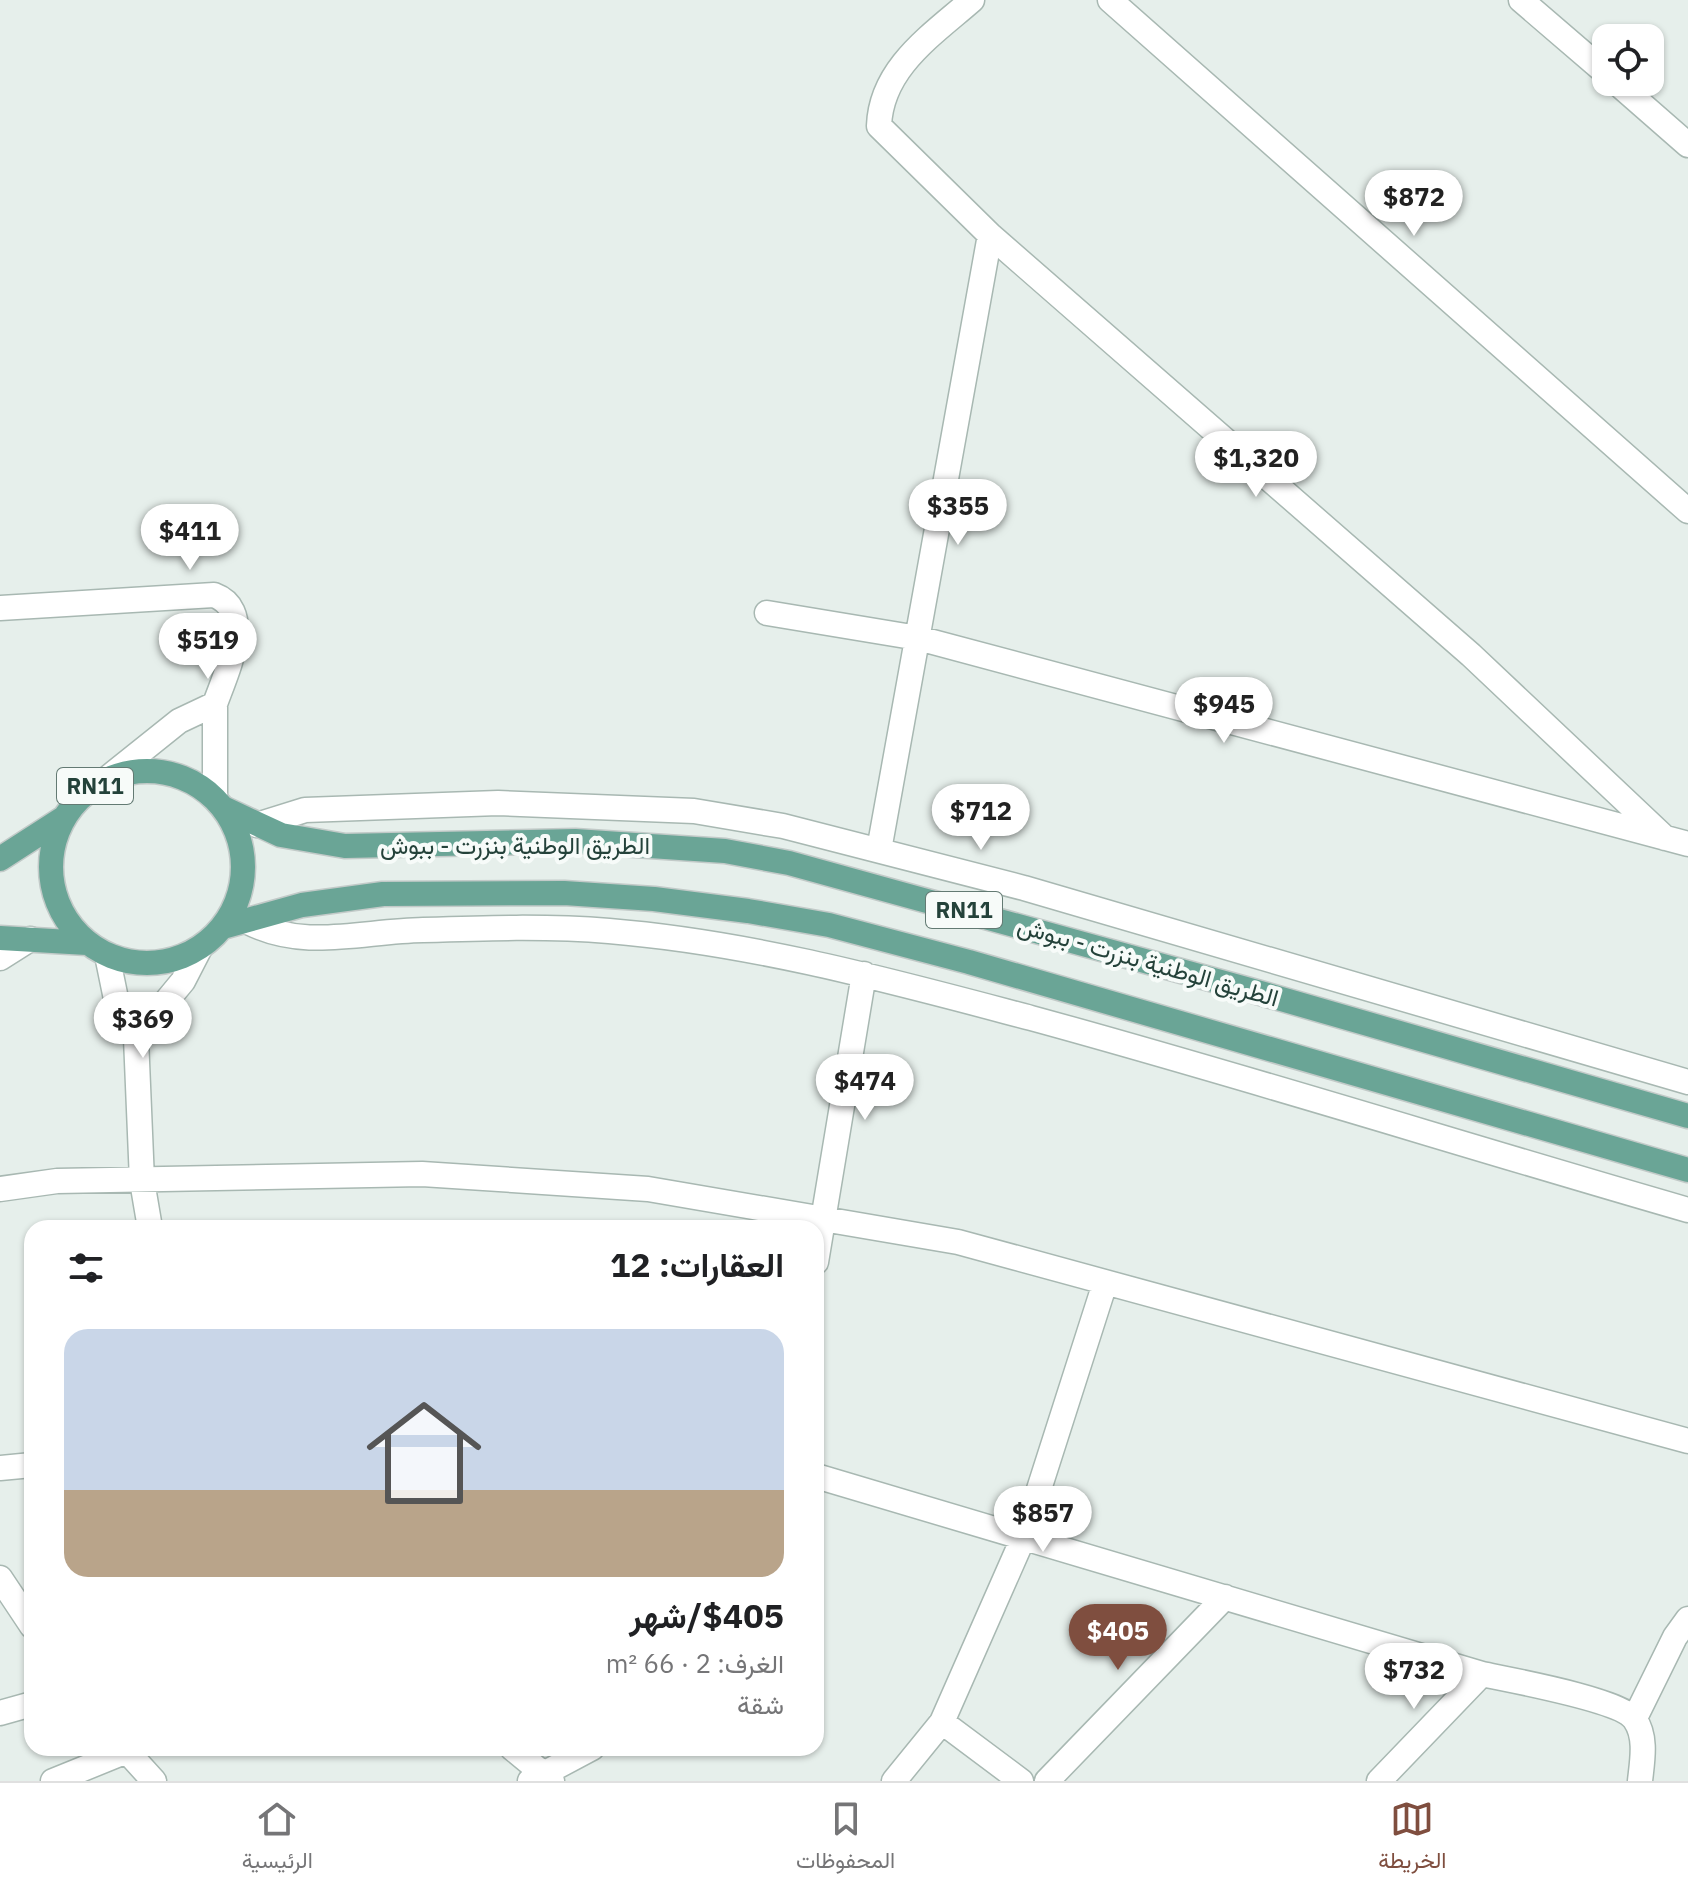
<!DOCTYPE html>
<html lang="ar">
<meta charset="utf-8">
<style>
:root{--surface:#fff;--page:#f6f6f6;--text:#202124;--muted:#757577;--line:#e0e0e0;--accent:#7f4e3f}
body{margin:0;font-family:"IBM Plex Sans",Vazirmatn,sans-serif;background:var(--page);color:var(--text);direction:rtl;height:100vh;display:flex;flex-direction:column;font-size:30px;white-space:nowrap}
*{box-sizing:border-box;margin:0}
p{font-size:26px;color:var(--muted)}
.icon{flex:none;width:44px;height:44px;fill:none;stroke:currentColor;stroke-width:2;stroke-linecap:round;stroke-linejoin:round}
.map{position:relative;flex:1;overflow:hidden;direction:ltr}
.panel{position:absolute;left:24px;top:1220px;width:800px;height:536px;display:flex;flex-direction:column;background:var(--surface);border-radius:24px;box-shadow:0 2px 6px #0004;direction:rtl}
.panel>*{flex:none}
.controls{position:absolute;left:1592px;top:24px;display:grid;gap:16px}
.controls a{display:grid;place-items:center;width:72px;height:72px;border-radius:16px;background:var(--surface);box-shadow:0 2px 6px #0004;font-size:40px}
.price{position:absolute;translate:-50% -68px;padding:0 18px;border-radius:28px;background:#fff;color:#222;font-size:26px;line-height:52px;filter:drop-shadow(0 2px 4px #0008)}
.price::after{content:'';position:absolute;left:50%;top:48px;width:24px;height:18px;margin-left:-12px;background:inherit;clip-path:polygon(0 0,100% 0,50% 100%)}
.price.active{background:var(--accent);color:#fff}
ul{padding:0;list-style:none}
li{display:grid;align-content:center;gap:16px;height:424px;padding:0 40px}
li+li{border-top:2px solid var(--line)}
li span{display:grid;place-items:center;height:248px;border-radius:24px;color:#555}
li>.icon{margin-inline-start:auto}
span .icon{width:144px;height:144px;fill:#fffc;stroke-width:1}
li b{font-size:34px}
h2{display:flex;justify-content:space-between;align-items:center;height:96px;padding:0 40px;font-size:34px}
.dock{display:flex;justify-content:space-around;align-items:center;height:112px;border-top:2px solid var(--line);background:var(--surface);font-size:22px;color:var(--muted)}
.dock a{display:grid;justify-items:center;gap:4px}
.dock .active{color:var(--accent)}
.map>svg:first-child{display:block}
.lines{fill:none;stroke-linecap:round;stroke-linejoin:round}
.street-casing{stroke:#a8b8b2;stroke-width:27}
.primary-casing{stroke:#c2cac8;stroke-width:27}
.street{stroke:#fff;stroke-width:24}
.primary{stroke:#6aa596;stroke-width:24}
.labels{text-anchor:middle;stroke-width:8;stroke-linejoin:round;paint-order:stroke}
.shield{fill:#f7fbf9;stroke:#637a73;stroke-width:2}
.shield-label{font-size:22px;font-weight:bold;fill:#24423a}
.street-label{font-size:24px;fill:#24423a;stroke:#f7fbf9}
</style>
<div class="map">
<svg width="1688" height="1781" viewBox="0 0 1688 1781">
<rect width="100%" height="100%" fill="#e6efeb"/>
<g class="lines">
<g class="street-casing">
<path id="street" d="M972,0C932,35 881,68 879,126L990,235L1471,655L1665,838
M1110,0L1688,511
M1521,0L1606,73
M1616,82L1688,145
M0,608L214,595C257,611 225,675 215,704
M767,613L918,638L1688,844
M109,777L179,721L215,704V797
M257,825L305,810L498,803L694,811L783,826L1024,888L1688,1082
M879,850L990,235
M248,922C305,951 362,931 423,930C485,928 548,926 609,931C754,943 891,981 1031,1018C1251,1078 1469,1147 1688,1210
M107,955L116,999L136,1038L183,981L200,948
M0,958L30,939
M136,1038L142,1181L150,1228
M0,1189L57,1181L422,1174L648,1189L958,1242L1688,1441
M816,1262L864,974
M0,1468L32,1465
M816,1476L1482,1674C1510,1680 1622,1700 1635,1720C1647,1737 1642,1762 1640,1781
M0,1578L32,1626
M0,1713L32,1704
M1635,1718L1675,1637L1688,1619
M942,1722L1021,1781
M124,1748L154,1781
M512,1748L552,1781
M53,1781L127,1751
M530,1781L592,1748
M894,1781L942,1722L1024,1536L1105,1283
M1047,1781L1225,1597
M1379,1781L1482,1674"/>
</g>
<g class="primary-casing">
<path id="primary" d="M51 867a96 96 0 1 1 192 0a96 96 0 1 1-192 0Z
M225,809L281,835L345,846L575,841L725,851L789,863L1250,990L1688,1116
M0,859L62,819
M223,927L302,905L383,894L564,893L654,899L748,911L829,925L969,962L1688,1170
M0,938L87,943"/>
</g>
<use href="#street" class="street"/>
<use href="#primary" class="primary"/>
</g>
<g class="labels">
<g class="shield">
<rect x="57" y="768" width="76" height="36" rx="6"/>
<rect x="926" y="892" width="76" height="36" rx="6"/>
</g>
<g class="shield-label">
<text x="95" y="794">RN11</text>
<text x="964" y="918">RN11</text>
</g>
<g class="street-label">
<text x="515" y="854">الطريق الوطنية بنزرت - ببوش</text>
<text transform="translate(1148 962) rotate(16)" y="8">الطريق الوطنية بنزرت - ببوش</text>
</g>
</g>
</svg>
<div class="controls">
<a><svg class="icon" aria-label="locate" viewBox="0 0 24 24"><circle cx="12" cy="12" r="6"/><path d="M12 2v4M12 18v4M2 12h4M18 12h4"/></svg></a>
</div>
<b class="price" style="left:1414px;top:238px">$872</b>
<b class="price" style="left:1256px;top:499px">$1,320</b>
<b class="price" style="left:958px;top:547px">$355</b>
<b class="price" style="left:190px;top:572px">$411</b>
<b class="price" style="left:208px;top:681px">$519</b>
<b class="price" style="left:1224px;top:745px">$945</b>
<b class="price" style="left:981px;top:852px">$712</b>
<b class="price" style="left:143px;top:1060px">$369</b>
<b class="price" style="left:865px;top:1122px">$474</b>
<b class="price" style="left:1043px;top:1554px">$857</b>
<b class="price active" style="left:1118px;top:1672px">$405</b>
<b class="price" style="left:1414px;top:1711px">$732</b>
<section class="panel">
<h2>العقارات: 12<svg class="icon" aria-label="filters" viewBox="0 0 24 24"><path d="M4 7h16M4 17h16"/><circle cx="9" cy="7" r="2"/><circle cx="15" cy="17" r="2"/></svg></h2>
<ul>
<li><span style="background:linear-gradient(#c9d6e8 65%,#b9a48a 0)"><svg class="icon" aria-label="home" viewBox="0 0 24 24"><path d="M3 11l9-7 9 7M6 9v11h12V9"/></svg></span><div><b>$405/شهر</b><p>الغرف: 2 · 66 m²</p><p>شقة</p></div></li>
</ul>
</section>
</div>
<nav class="dock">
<a class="active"><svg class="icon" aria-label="map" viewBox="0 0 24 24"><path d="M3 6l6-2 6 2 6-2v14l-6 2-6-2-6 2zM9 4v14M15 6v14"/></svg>الخريطة</a>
<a><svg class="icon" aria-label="saved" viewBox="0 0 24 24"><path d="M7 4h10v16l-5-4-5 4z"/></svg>المحفوظات</a>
<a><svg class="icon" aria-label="home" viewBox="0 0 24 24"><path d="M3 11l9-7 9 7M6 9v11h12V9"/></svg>الرئيسية</a>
</nav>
